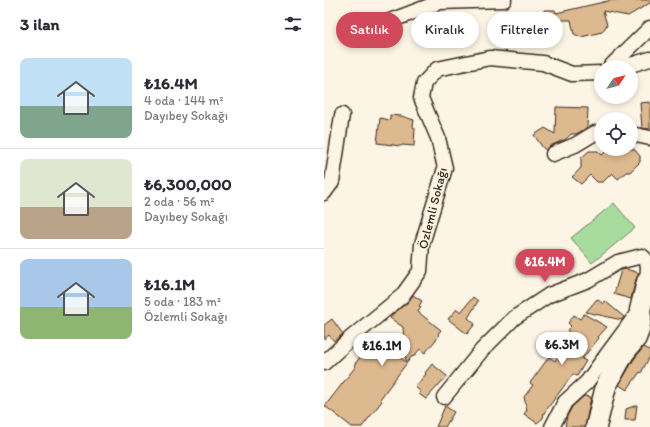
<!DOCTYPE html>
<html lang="tr">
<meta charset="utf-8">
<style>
:root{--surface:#fff;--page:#f7f7f7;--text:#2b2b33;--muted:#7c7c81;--line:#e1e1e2;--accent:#d1495b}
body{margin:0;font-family:Itim,sans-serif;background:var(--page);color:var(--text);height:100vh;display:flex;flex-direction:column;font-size:15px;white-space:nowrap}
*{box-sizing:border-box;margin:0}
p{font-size:13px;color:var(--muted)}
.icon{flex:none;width:22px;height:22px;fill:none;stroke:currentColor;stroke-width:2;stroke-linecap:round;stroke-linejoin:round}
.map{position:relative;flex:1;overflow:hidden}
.drawer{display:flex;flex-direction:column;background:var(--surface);width:324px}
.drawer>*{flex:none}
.guide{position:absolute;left:12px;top:12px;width:254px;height:36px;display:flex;gap:8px}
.needle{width:26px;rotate:55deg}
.buttons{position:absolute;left:270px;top:60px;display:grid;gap:8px}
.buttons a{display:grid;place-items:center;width:44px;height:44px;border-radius:50%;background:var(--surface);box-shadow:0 2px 6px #0003;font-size:20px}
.price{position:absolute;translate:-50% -34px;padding:0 9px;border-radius:14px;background:#fff;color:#222;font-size:13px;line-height:26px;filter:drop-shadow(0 1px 2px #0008)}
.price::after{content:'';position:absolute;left:50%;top:24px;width:12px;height:9px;margin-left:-6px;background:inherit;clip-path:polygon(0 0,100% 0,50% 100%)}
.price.current{background:var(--accent);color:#fff}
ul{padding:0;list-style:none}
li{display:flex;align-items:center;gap:12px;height:100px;padding:0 20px}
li+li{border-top:1px solid var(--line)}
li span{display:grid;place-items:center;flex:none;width:112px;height:80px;border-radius:8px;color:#555}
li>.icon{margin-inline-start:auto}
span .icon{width:48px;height:48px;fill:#fffc;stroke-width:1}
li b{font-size:17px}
h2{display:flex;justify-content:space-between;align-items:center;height:48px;padding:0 20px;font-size:17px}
.pill{padding:0 14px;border-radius:18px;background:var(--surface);box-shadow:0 2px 6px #0003;font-size:14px;line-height:36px}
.pill.current{background:var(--accent);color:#fff}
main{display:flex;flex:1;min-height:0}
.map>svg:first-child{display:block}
.green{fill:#a8dc9f;stroke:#72835e}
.building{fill:#ddb98f;stroke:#3b2a1e}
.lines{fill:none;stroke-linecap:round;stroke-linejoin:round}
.street-casing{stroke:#3b2a1e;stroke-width:17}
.secondary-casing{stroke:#3b2a1e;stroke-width:23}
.street{stroke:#fcf5e5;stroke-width:14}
.secondary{stroke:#fcf5e5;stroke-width:20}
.labels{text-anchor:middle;stroke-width:3;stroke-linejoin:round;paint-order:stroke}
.street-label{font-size:13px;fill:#3b2a1e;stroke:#fcf5e5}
</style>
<main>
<section class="drawer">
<h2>3 ilan<svg class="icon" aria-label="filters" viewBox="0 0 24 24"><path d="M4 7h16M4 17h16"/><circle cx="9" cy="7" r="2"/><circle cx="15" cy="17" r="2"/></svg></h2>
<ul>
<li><span style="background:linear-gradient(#bfe0f5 60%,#7fa58c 0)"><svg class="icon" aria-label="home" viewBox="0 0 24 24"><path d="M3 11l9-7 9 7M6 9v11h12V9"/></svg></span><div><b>₺16.4M</b><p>4 oda · 144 m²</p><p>Dayıbey Sokağı</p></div></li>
<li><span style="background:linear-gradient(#dfe7d0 60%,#b9a48a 0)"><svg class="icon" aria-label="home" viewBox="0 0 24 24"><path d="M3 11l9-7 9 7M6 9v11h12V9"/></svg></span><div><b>₺6,300,000</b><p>2 oda · 56 m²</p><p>Dayıbey Sokağı</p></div></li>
<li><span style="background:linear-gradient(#a9c7e8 60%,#8fb573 0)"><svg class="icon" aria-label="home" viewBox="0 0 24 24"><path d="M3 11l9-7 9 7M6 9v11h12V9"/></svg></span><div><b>₺16.1M</b><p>5 oda · 183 m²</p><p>Özlemli Sokağı</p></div></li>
</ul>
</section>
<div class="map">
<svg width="326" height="427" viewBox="0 0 326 427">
<rect width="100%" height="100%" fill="#fcf5e5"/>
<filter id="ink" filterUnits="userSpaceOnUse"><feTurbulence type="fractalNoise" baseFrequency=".025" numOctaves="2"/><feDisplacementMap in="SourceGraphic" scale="8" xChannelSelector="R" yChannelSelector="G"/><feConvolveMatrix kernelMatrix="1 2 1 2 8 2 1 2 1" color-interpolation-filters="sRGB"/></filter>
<g filter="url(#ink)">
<path class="green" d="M290,203L311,228L268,263L247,238Z"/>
<path class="building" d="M288,0H326V3L304,16L279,11L283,25L278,32L257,37L250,34L247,20H230L231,36L211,37L209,19H220V10H231L232,13Z
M21,17L31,25L23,35L13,28Z
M326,102V129L318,128L316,103Z
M232,107L264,108L263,128H261V129L252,134H247L242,139L226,146L222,150L219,148L210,135L221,128L231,134Z
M66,115L77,116L90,120L89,126L90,128H91L90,146L78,145L77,146L53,143L56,118L66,120Z
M284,149H310L316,156V162L306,172H302L294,179L288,173L279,182H273L266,175L257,184L248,177L257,168V158L265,151H274L278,155Z
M302,269L315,273L312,279L307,299L290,294L297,270Z
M89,295L98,301L95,306L97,307L94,312L117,330L114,334L115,336L101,353L96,349L89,357L88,356L56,399L58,401L38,427H28L1,406L32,366L30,365L49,340L51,342L52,340L82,362L79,327L66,318L69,314L84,302Z
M149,297L154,301L144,318L151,324L143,334L124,319L133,309L137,312Z
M273,299L279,304L281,301L300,317L298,320L262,312Z
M260,314L283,327L274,337L275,338L258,359L262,361L253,376L249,374L220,413L219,418L213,423L200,414L203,410L200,397L209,385L206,383L225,357L231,361L246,340L242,336L245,332L243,330L247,326L244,323L250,315L256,319Z
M8,319L19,334L10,341L5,335L0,339V325Z
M320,347L326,350V356L317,373L316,372L303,390L295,385L310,359Z
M108,364L123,376L102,399L95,394L97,392L91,387L102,374L101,373Z
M260,396L267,397L261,427H241L243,416L248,407Z
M313,405L311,420H301L302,409Z
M121,406L130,412L121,427H112Z"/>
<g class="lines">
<g class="street-casing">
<path id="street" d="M50,27L116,2L180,0
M286,67L326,28
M300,67L326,59
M307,134L326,138
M229,154L251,145L271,133H277
M0,193L8,182L18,115
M0,363L28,337L78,296L96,271L98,244L121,168L114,138L97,98L100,83L113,69L166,58L219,63L248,74L277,73
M120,397L158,350L190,318L225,295L264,280L294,262L318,256L323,261L324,267L323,282L326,284
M228,427L241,402L263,382L276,364L316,310"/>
</g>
<g class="secondary-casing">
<path id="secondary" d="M272,427L282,386L300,353L312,338L315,330L317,318L316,310L323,282L326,277"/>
</g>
<use href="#street" class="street"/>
<use href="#secondary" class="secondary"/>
</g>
</g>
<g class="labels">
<g class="street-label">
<text transform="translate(108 208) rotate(-76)" y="5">Özlemli Sokağı</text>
</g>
</g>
</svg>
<div class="buttons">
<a><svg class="needle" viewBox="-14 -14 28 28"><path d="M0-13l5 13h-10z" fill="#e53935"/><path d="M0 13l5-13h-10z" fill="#7c7c81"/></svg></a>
<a><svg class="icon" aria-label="locate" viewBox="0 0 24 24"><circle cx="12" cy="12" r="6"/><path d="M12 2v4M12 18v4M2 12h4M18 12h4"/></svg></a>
</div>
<b class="price current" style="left:221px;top:283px">₺16.4M</b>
<b class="price" style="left:238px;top:366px">₺6.3M</b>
<b class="price" style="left:58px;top:367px">₺16.1M</b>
<div class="guide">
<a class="pill current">Satılık</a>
<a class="pill">Kiralık</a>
<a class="pill">Filtreler</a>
</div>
</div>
</main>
